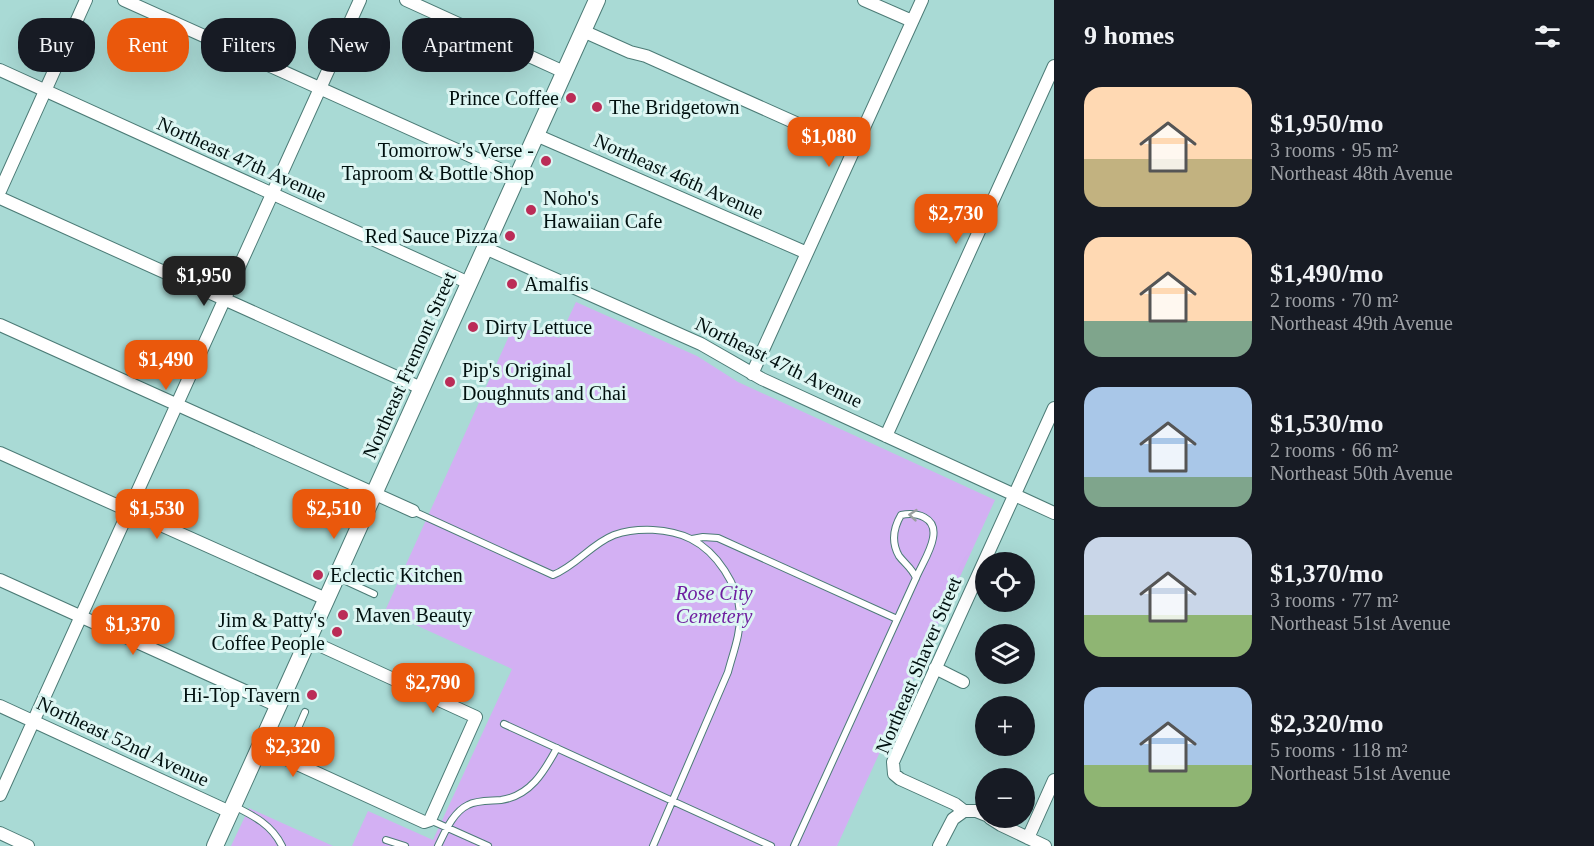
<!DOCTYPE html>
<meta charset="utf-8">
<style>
:root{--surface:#171b24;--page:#242831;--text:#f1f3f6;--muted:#9ea1a6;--accent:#ea580c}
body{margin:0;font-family:"Times New Roman",serif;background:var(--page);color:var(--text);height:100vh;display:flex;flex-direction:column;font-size:22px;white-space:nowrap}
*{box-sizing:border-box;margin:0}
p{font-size:20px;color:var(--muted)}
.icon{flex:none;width:33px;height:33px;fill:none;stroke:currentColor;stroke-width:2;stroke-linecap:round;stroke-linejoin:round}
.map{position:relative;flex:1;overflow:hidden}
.side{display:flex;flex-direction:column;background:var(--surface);width:540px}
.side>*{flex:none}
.hud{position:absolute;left:18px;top:18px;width:570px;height:54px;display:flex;gap:12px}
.tools{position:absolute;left:975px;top:552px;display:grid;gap:12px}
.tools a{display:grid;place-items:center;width:60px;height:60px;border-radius:50%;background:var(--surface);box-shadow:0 6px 24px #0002;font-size:30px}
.price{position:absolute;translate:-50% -51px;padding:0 14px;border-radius:12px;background:var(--accent);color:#fff;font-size:20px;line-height:39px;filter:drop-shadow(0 2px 3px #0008)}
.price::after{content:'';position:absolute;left:50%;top:36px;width:18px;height:14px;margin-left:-9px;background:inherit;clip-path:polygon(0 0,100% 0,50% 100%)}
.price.on{background:#222;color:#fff}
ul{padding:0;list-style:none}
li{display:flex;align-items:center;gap:18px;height:150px;padding:0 30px}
li span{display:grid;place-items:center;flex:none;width:168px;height:120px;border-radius:18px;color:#555}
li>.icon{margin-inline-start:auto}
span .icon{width:72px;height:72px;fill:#fffc;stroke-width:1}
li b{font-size:26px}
h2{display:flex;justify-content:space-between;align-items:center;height:72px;padding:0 30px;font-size:26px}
.tag{padding:0 21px;border-radius:24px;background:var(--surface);box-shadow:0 6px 24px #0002;font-size:21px;line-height:54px}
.tag.on{background:var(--accent);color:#fff}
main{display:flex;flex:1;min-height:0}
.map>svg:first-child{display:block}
.green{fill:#d3b0f3}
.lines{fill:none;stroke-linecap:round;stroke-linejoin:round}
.lane-casing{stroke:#4c7b76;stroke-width:8}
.street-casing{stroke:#4c7b76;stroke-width:14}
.secondary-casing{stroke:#4c7b76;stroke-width:18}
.lane{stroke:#fff;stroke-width:6}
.street{stroke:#fff;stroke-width:12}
.secondary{stroke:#fff;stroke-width:16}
.oneway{stroke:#999f9f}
.poi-dot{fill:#bb2c57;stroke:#ddf6f3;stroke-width:2}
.labels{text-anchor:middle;stroke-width:6;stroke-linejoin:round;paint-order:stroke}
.poi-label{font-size:20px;fill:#01100f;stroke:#ddf6f3;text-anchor:start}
.street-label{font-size:20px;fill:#01100f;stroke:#ddf6f3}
.park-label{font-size:20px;font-style:italic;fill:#6f1fa0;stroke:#ddf6f3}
</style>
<main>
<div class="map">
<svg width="1054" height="846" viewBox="0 0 1054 846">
<rect width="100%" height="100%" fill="#a9dad5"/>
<path class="green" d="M576,302L697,356L738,382L995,500L837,846H352L368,811L433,840L512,669L385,611L514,325L525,330H542L559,338Z
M249,808L333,846H231Z"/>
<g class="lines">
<g class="lane-casing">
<path id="lane" d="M413,511L553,575C576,566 591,544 614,535C637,527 669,528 691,539C717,552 738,585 740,613C741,633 733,653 728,672L653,846
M692,539L703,537L718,538L897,619
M337,577L374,594
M504,724L771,846
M285,758L305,712
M234,806C254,816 272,825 282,846
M430,820L488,846
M386,840L405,846
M438,846C445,832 453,812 468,805C477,800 491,801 501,800C530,796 544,772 557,748
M794,846L916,578C921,566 931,551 933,538C937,517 917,512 901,515C894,527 891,542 899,556C905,564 912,568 916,578"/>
</g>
<g class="street-casing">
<path id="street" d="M124,0L517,177
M406,0L564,72
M864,0L912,21
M583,31L630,52L646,56L854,149
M0,70L469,283
M536,135L807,253
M0,191L86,0
M0,198L421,388
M485,248L701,344L762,379L1054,513
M0,325L413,511
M752,374L922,0
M886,436L1054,66
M0,453L326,599
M0,580L278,706
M935,668L963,682
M0,706L230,812
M260,747L424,822L430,820L476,717L308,640
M0,795L360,0
M986,815L976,811H964L955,804L900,779L894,774L893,762L1054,408
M990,818L1001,825L1045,846
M0,833L28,846
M1028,838L1054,780
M939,846L953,819L964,811"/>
</g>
<g class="secondary-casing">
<path id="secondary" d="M215,846L597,0"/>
</g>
<use href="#lane" class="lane"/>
<use href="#street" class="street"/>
<use href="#secondary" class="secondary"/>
</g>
<defs><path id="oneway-chevron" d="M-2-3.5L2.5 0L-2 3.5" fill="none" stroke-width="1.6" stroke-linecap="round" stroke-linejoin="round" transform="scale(1.5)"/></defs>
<use class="oneway" href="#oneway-chevron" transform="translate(913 515) rotate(-175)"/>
<g class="poi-dot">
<circle cx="571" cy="98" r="6"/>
<circle cx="597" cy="107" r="6"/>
<circle cx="546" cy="161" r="6"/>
<circle cx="531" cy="210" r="6"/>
<circle cx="510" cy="236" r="6"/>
<circle cx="512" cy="284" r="6"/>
<circle cx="473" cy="327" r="6"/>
<circle cx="450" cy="382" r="6"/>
<circle cx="318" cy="575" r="6"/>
<circle cx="343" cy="615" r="6"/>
<circle cx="337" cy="632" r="6"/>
<circle cx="312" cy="695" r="6"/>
</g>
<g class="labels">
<g class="poi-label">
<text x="559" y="105" text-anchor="end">Prince Coffee</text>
<text x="609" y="114">The Bridgetown</text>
<text x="534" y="157" text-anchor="end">Tomorrow's Verse -<tspan x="534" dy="23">Taproom &amp; Bottle Shop</tspan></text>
<text x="543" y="205">Noho's<tspan x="543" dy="23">Hawaiian Cafe</tspan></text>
<text x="498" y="243" text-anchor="end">Red Sauce Pizza</text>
<text x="524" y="291">Amalfis</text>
<text x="485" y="334">Dirty Lettuce</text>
<text x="462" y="377">Pip's Original<tspan x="462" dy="23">Doughnuts and Chai</tspan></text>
<text x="330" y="582">Eclectic Kitchen</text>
<text x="355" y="622">Maven Beauty</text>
<text x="325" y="627" text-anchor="end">Jim &amp; Patty's<tspan x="325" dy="23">Coffee People</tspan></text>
<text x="300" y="702" text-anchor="end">Hi-Top Tavern</text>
</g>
<g class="street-label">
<text transform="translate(242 159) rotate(24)" y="7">Northeast 47th Avenue</text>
<text transform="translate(679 176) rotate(24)" y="7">Northeast 46th Avenue</text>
<text transform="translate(779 362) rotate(26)" y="7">Northeast 47th Avenue</text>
<text transform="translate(409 365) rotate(-66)" y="7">Northeast Fremont Street</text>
<text transform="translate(918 665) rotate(-67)" y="7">Northeast Shaver Street</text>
<text transform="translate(123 741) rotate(25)" y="7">Northeast 52nd Avenue</text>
</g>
<g class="park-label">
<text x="714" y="600">Rose City<tspan x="714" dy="23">Cemetery</tspan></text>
</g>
</g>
</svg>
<div class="tools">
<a><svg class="icon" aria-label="locate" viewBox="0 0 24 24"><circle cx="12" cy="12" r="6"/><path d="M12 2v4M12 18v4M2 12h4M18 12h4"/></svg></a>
<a><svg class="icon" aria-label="layers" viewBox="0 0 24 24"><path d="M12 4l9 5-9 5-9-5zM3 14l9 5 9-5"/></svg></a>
<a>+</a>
<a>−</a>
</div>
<b class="price" style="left:829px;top:168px">$1,080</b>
<b class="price" style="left:956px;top:245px">$2,730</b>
<b class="price on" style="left:204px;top:307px">$1,950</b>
<b class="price" style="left:166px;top:391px">$1,490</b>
<b class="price" style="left:157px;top:540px">$1,530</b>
<b class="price" style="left:334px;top:540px">$2,510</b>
<b class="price" style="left:133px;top:656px">$1,370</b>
<b class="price" style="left:433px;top:714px">$2,790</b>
<b class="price" style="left:293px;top:778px">$2,320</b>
<div class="hud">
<a class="tag">Buy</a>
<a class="tag on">Rent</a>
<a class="tag">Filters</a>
<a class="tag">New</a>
<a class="tag">Apartment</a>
</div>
</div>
<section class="side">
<h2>9 homes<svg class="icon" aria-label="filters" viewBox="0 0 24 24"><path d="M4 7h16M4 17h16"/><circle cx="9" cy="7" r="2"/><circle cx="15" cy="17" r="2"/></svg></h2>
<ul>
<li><span style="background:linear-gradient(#ffd9b3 60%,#c2b280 0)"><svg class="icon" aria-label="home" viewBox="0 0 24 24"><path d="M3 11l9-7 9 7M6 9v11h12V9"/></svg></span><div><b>$1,950/mo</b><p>3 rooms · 95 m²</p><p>Northeast 48th Avenue</p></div></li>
<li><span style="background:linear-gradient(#ffd9b3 70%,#7fa58c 0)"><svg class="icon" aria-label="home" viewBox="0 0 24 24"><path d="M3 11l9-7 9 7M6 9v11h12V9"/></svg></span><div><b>$1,490/mo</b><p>2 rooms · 70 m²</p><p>Northeast 49th Avenue</p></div></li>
<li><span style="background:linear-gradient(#a9c7e8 75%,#7fa58c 0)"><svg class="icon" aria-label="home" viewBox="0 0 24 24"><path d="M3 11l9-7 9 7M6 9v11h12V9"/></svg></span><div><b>$1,530/mo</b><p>2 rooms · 66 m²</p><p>Northeast 50th Avenue</p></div></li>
<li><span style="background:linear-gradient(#c9d6e8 65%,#8fb573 0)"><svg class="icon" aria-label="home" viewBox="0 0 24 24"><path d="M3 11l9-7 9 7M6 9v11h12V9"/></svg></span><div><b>$1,370/mo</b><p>3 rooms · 77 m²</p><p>Northeast 51st Avenue</p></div></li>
<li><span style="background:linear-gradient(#a9c7e8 65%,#8fb573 0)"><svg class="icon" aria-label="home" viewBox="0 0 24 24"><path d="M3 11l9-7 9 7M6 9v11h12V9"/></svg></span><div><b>$2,320/mo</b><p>5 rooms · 118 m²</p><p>Northeast 51st Avenue</p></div></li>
</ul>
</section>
</main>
